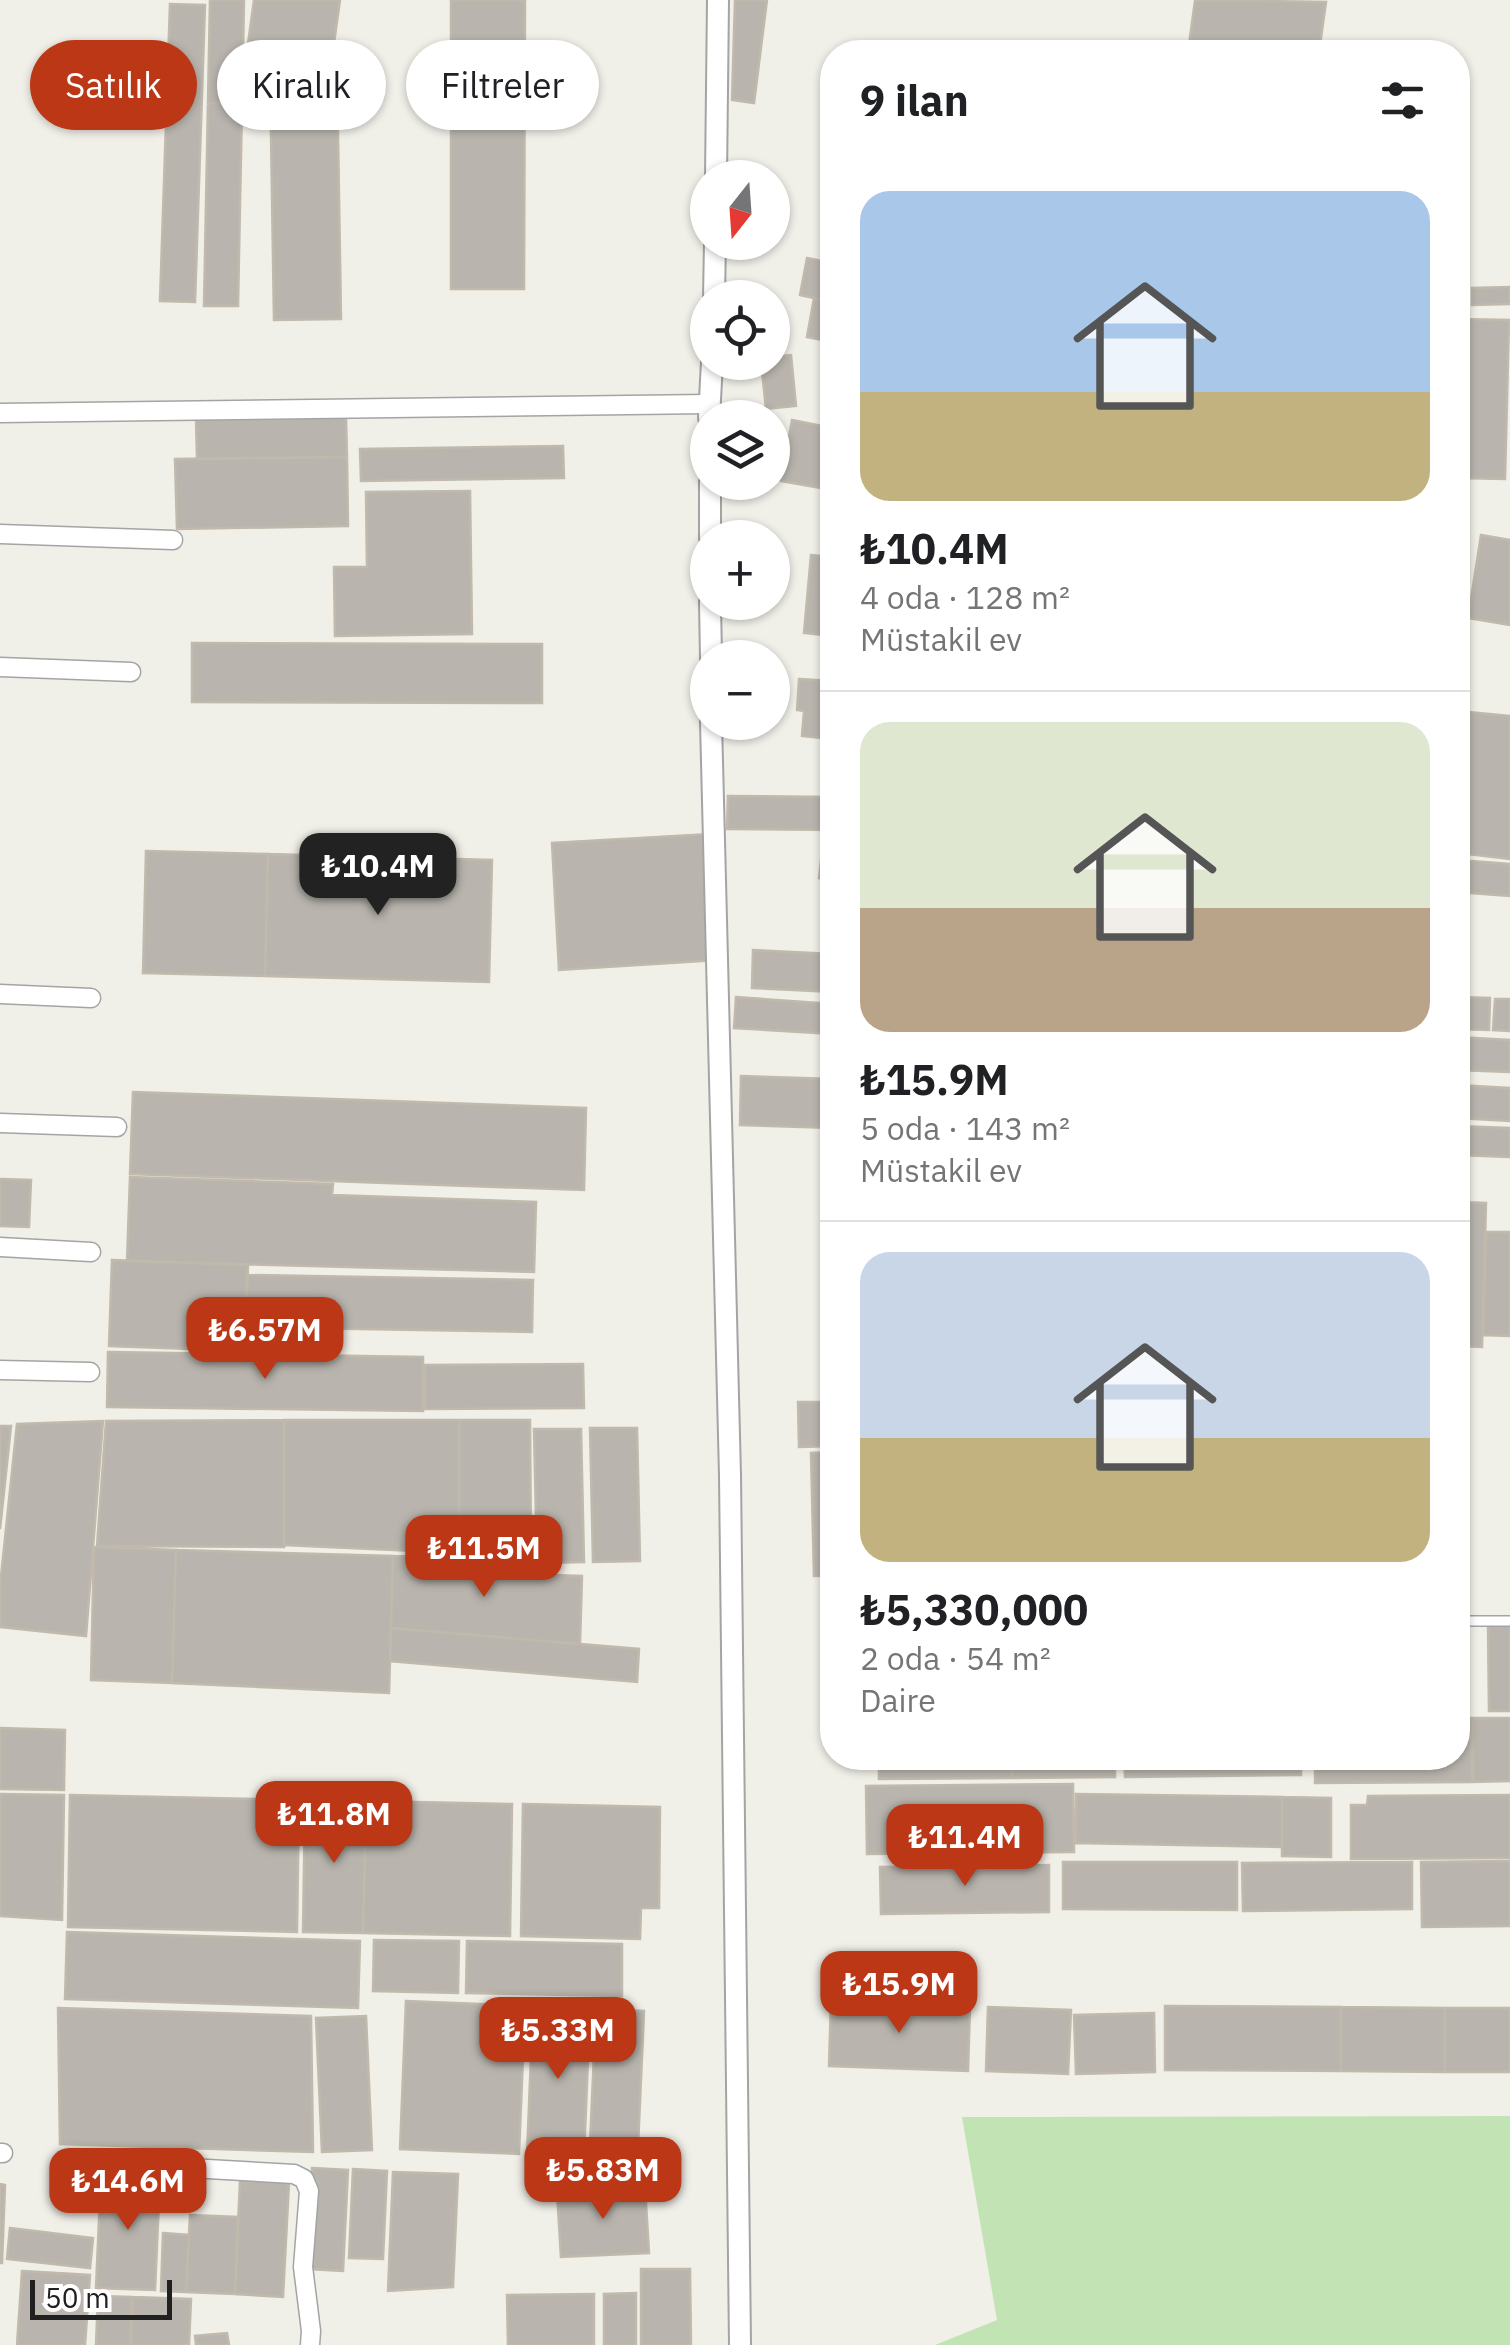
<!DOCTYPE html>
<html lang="tr">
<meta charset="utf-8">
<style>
:root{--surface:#fff;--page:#f2f2f2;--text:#202124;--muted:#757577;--line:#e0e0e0;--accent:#bb3716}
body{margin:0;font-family:"IBM Plex Sans",sans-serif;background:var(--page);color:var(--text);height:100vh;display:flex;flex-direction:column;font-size:38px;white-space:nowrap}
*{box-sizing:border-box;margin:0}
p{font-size:32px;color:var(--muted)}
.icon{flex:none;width:55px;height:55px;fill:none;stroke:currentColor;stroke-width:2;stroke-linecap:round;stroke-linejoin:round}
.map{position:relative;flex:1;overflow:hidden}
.sheet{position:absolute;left:820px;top:40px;width:650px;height:1730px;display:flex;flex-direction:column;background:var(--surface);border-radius:40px;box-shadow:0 2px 8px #0004}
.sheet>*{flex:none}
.banner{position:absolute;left:30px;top:40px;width:640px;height:90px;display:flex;gap:20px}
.needle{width:65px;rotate:197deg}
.buttons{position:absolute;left:690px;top:160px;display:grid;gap:20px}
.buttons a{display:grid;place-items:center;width:100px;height:100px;border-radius:50%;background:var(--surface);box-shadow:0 2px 8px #0004;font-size:50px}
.scale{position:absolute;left:30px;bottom:25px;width:142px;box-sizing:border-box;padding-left:10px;border:5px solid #202020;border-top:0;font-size:28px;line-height:35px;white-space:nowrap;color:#202020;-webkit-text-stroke:8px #fff;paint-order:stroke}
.price{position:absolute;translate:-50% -85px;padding:0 22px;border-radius:20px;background:var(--accent);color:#fff;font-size:32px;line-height:65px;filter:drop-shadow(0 2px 5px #0008)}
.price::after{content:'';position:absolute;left:50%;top:60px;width:30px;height:22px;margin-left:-15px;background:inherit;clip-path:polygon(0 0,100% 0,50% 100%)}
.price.on{background:#222;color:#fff}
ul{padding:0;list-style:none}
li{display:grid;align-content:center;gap:20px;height:530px;padding:0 40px}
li+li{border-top:2px solid var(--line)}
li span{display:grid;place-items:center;height:310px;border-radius:30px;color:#555}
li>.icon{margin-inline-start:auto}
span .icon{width:180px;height:180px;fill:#fffc;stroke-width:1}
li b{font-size:42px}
h2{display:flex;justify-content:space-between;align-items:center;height:120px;padding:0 40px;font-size:42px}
.pill{padding:0 35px;border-radius:45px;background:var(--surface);box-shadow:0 2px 8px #0004;font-size:35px;line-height:90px}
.pill.on{background:var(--accent);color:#fff}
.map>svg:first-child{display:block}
.grass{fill:#c2e4b4}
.building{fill:#b9b5ae;stroke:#c0b9ac;stroke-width:2.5}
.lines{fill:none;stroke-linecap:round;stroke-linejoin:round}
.service-casing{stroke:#a4a4a4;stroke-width:12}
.minor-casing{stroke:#a4a4a4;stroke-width:21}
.tertiary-casing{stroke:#a4a4a4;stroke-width:24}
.service{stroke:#fff;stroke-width:9}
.minor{stroke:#fff;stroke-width:18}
.tertiary{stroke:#fff;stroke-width:20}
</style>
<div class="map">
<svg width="1510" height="2345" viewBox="0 0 1510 2345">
<rect width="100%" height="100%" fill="#f0efe8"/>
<path class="grass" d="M1510,2116V2345H935L997,2320L962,2117Z"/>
<path class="building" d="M210,0H244L242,104L208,103Z
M254,0H340L330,72L244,73Z
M451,0H525L524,289H451Z
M735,0H767L754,103L732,100Z
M1203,0L1326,2L1319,52H1188L1195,1Z
M170,4L205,5L195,302L160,301Z
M337,72L341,319L274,320L270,73Z
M208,103L242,104L238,306H204Z
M807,258L832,263V302L800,295Z
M1510,287V304L1472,305V288Z
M814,298L832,302V342L807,337Z
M1458,319L1509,320L1505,479L1458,478Z
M791,355L796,406L766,409L761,362H772V357Z
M346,418L347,457L197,459L196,420Z
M792,420L832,428V490L781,481Z
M563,446L564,478L361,481L360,449Z
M347,457L348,526L177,529L175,459Z
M470,491L472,634L335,636L334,567H367L366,492Z
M1481,535L1510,540V625L1468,618Z
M811,555L832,557V636L804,633Z
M192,643L542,644V703L192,702Z
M799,679L832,681V739L802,736L804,711L797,710Z
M1458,711L1510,716V859L1458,853Z
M728,796L832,797V830L727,829Z
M710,834L717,960L559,970L552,843Z
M823,844L832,845V879L819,878Z
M146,851L268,854L265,976L143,973Z
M268,854L492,860L489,982L265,976Z
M1458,860L1510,864V896L1458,892Z
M753,950L832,954V992L752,988Z
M736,997L832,1004V1034L734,1028Z
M1458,997L1490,998L1489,1030L1458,1029Z
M1495,999H1510V1031L1493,1030Z
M1458,1037L1510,1040V1072L1458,1070Z
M741,1076L832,1079V1128L740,1125Z
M1458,1085L1510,1088V1121L1458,1118Z
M133,1092L586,1108L584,1190L130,1174Z
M1458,1126L1510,1128V1157L1458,1155Z
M130,1177L333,1184L332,1195L536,1202L534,1272L127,1261Z
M0,1179L31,1180L29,1227L0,1226Z
M1458,1202L1486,1203L1482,1347L1458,1346Z
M1486,1232H1510V1336L1483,1335Z
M112,1260L248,1265L245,1351L109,1346Z
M247,1275L533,1280L532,1332L246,1327Z
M108,1352L423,1357V1411L107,1407Z
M583,1364L584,1408L425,1409V1365Z
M798,1402H832V1446L799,1447Z
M284,1420H459V1553L284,1545Z
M284,1420V1547L97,1546L106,1421Z
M459,1420H530L531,1553H459Z
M103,1421L86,1636L0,1627V1586L17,1424Z
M0,1426H11L0,1529Z
M590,1428H637L640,1561L593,1562Z
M534,1429H581L584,1562L537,1563Z
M832,1452V1576H814L811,1453Z
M94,1547L176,1550L172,1683L91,1680Z
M176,1550L393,1556L389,1693L172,1683Z
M393,1556L496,1559L495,1573L582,1576L580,1644L391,1628Z
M1488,1624H1510V1711H1489Z
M391,1628L639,1649L637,1682L390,1661Z
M1458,1718H1471L1472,1782L1315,1783V1758H1458Z
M1473,1718H1510V1781L1473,1782Z
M0,1728L65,1730L64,1790L0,1789Z
M879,1758H1011V1778L879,1779Z
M1013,1758H1115V1777L1013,1778Z
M1124,1758H1301V1775L1125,1777Z
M1073,1784L1074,1852L867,1854L866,1786Z
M0,1794L64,1795L62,1920L0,1916Z
M1076,1794L1282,1797V1847L1076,1843Z
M70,1795L299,1800L297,1932L68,1927Z
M1510,1795V1858L1351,1859V1805H1367L1368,1796Z
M1282,1797L1331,1798V1857L1282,1856Z
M305,1800L366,1801L363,1933L303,1932Z
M366,1801L512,1804L510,1936L363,1933Z
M523,1804L660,1807L659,1908H641L640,1939L521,1936Z
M1510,1861V1926L1422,1927L1421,1862Z
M1063,1862H1237V1910L1063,1909Z
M1412,1862V1909L1243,1911L1242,1863Z
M1049,1865V1912L881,1914L880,1867Z
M67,1932L360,1941L358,2008L65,1999Z
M374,1940L459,1941L458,1993L373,1991Z
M467,1941L622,1944V1996L466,1993Z
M406,2001L525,2006L519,2154L400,2149Z
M831,2001L970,2006L968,2071L829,2066Z
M1165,2006L1341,2007V2071L1165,2070Z
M533,2007L590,2009L584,2157L527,2155Z
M988,2007L1071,2010L1068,2074L986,2071Z
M1341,2007L1445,2008V2072L1341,2071Z
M58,2008L311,2016L313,2152L60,2144Z
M1445,2008H1510V2072H1445Z
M596,2009L644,2011L637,2169L589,2167Z
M1154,2013L1155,2072L1076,2074L1074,2015Z
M366,2016L372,2150L322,2152L316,2018Z
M312,2168L348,2170L343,2271L308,2269Z
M353,2169L387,2171L383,2259L349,2258Z
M393,2172L458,2174L453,2287L388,2291Z
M101,2175L160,2178L155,2290L96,2288Z
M240,2181L289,2183L283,2297L235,2294Z
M0,2184L5,2185L2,2263H0Z
M645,2187L649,2253L561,2257L557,2192Z
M190,2215L238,2217L235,2294L186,2292Z
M10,2228L93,2238L90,2268L7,2259Z
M163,2233L189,2235L186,2292L161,2291Z
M641,2269H690L691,2345H641Z
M22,2271L90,2275L85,2345H17Z
M636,2293V2345H604V2294Z
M594,2294V2345H508L507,2295Z
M98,2296L132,2297L130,2345H96Z
M133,2297L191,2299L189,2345H131Z
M227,2333L229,2345H196L195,2336Z"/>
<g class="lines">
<g class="service-casing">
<path id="service" d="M1458,1621H1510"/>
</g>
<g class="minor-casing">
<path id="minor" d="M0,413L709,404
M0,534L173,540
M0,667L131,672
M0,994L91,998
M0,1123L117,1127
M0,1247L91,1252
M0,1370L90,1372
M0,2153H3
M190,2168L294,2174L304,2179L309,2191L303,2267L311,2331L310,2345"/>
</g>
<g class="tertiary-casing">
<path id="tertiary" d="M716,178L718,0
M714,298L715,242
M709,418L712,362
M710,482V538
M710,602L711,658
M711,722L730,1475L740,2345"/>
</g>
<use href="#service" class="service"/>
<use href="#minor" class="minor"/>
<use href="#tertiary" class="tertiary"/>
</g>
</svg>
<div class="buttons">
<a><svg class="needle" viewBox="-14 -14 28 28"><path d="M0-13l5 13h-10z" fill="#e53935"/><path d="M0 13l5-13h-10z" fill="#757577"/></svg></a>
<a><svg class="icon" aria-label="locate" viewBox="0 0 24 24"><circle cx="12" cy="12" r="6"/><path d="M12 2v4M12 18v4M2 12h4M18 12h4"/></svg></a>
<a><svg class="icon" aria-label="layers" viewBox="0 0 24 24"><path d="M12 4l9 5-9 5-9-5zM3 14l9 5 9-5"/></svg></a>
<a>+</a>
<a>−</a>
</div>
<div class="scale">50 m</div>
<b class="price on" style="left:378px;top:918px">₺10.4M</b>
<b class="price" style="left:265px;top:1382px">₺6.57M</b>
<b class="price" style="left:484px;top:1600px">₺11.5M</b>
<b class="price" style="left:334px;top:1866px">₺11.8M</b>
<b class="price" style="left:965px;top:1889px">₺11.4M</b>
<b class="price" style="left:899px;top:2036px">₺15.9M</b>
<b class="price" style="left:558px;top:2082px">₺5.33M</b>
<b class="price" style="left:603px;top:2222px">₺5.83M</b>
<b class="price" style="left:128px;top:2233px">₺14.6M</b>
<div class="banner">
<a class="pill on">Satılık</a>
<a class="pill">Kiralık</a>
<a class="pill">Filtreler</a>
</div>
<section class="sheet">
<h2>9 ilan<svg class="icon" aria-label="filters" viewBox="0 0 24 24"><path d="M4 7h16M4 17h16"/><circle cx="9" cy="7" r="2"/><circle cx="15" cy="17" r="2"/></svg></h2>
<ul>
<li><span style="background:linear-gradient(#a9c7e8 65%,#c2b280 0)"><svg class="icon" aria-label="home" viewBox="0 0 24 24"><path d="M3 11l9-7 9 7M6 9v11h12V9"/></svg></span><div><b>₺10.4M</b><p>4 oda · 128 m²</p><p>Müstakil ev</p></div></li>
<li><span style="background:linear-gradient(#dfe7d0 60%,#b9a48a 0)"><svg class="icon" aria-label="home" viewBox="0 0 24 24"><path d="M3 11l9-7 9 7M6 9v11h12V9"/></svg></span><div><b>₺15.9M</b><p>5 oda · 143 m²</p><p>Müstakil ev</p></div></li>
<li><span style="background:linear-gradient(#c9d6e8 60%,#c2b280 0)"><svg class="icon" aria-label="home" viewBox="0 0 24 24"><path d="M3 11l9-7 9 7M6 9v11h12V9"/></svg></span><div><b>₺5,330,000</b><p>2 oda · 54 m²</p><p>Daire</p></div></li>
</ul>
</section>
</div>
